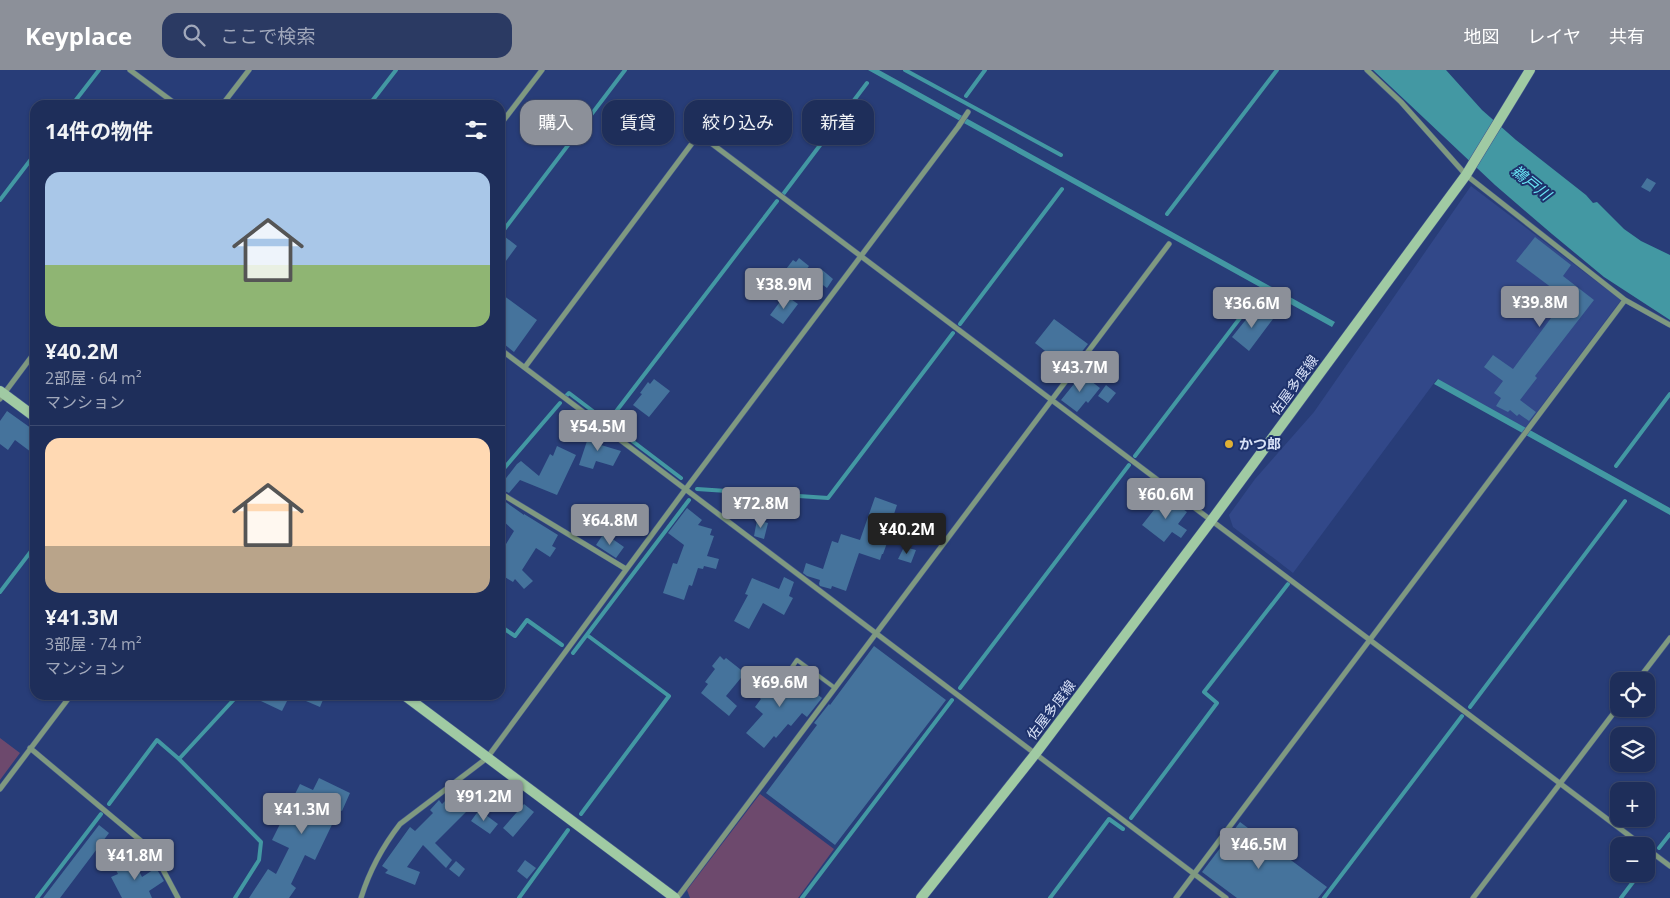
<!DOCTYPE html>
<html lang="ja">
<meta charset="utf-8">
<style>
:root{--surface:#1e2e5a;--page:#2b3a63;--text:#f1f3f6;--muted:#a1a8bb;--line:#3c4a70;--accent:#8c9099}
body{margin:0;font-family:"Open Sans","Noto Sans JP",sans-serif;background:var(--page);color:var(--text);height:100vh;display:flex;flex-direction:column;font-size:19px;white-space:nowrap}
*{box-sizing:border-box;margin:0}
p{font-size:16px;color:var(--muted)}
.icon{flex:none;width:28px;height:28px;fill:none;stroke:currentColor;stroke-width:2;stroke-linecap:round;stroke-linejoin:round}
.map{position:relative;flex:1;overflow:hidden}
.details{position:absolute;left:30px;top:30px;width:475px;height:600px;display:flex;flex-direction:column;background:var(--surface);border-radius:15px;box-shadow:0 1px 4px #0004,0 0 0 1px var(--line)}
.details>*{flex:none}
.guide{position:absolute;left:520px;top:30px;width:475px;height:45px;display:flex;gap:10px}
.controls{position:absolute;left:1610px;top:602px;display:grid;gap:10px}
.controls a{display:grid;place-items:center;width:45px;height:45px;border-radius:10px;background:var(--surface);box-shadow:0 1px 4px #0004,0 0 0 1px var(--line);font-size:25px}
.price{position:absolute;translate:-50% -42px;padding:0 11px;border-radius:5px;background:var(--accent);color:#fff;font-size:16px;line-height:32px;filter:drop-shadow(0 1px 2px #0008)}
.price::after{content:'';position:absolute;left:50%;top:30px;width:15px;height:11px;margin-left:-8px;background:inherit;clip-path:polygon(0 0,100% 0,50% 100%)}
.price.current{background:#222;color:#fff}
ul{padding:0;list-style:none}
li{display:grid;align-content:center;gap:10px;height:265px;padding:0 15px}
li+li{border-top:1px solid var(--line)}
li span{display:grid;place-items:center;height:155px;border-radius:15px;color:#555}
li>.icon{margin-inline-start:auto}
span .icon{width:90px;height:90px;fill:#fffc;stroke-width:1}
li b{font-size:21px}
h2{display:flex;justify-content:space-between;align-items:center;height:60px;padding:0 15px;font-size:21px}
.pill{padding:0 18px;border-radius:15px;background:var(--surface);box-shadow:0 1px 4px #0004,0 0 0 1px var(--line);font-size:18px;line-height:45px}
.pill.current{background:var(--accent);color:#fff}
header{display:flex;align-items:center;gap:30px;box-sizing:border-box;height:70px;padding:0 25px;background:var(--accent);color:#fff}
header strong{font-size:24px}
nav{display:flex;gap:28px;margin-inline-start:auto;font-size:18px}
.search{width:350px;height:45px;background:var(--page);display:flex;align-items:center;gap:12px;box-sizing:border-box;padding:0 18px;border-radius:15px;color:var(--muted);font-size:19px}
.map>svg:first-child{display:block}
.built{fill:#324889}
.green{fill:#6d496d}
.water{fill:#4398a3}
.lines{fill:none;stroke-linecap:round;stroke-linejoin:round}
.stream{stroke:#4398a3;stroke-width:4}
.building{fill:#45739c}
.lane-casing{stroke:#44578c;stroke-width:5}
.street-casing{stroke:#44578c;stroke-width:6}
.secondary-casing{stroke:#44578c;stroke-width:11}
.lane{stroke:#7f9980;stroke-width:4}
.street{stroke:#7f9980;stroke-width:5}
.secondary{stroke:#a0caa3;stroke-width:10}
.poi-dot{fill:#dfb034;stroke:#1e326c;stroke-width:2}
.labels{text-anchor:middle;stroke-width:4;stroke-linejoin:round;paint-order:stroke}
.street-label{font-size:14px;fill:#d9e2f8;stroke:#1e326c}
.poi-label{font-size:14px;font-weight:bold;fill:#d9e2f8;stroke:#1e326c;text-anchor:start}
.water-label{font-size:15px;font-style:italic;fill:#69e6f6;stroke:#1e326c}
</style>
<header>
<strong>Keyplace</strong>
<div class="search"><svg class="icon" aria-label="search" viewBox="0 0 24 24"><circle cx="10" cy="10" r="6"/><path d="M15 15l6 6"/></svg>ここで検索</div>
<nav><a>地図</a><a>レイヤ</a><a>共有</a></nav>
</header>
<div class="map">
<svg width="1670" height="828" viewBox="0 0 1670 828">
<rect width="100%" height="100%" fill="#283d78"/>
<path class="built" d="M1471,116L1621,230L1525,358L1437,309L1293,503L1233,457L1229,445L1255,409L1314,342Z"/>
<path class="green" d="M0,668L20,683L0,710Z
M760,724L834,779L798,828H690L687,820Z"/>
<path class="water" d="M868,0H879L1335,252L1332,257Z
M1373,0H1446L1482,40L1516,70L1586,125L1593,133L1597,132L1624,159L1641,171L1670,185V250L1604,207L1552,164L1495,115Z
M1438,309L1670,438V445L1434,314Z"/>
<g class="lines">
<path class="stream" d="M905,0L1061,85
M966,26L985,0
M72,35L99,0
M369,35L396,0
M784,123L867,13
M0,130L35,84
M1167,144L1277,0
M500,165L625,0
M960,254L1062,119
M566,326L569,323L681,408
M608,352L777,131
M1135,386L1256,227
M1616,396L1670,324
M500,403L560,333
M697,419L828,428L953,263
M0,522L35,476
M500,556L515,566L527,550L562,575
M573,583L689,430
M960,618L1129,395
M1470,637L1625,431
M109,734L157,670L179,689
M581,744L669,626L587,565
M1131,748L1217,633L1204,622L1288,514
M1659,778L1670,764
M1646,795L1650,789
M37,828L101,744
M235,828L259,790L261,772L179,689L238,625
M519,828L568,760
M802,828L952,630
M1050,828L1109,749L1123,759
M1324,828L1462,646
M1621,828L1639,804"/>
</g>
<path class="building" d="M1647,108L1656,113L1650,122L1641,117Z
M500,163L517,176L500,199Z
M1535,167L1571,195L1563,206L1594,230L1535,306L1537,308L1520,330L1536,342L1529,351L1519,344L1517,346L1510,340L1508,342L1496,336L1501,328L1494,323L1503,311L1484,297L1493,285L1513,299L1563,232L1549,222L1552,218L1516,191Z
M799,188L809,196L793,217L780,207L793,190L796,192Z
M820,198L833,209L827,218L813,208Z
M500,223L537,250L514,282L500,271Z
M785,225L798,234L783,254L770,245Z
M1256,237L1273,249L1249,281L1232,267Z
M1054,249L1088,274L1068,299L1035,273Z
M1082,304L1100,318L1088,333L1086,331L1077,342L1061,330Z
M654,309L670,321L649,347L633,335L642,324L640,323L648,312L650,314Z
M1106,315L1116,323L1108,333L1098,326Z
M7,341L35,361V385L15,370L8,380L0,374V351Z
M591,359L604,364L601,375L621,381L613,396L596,391L593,399L579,395Z
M557,376L576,385L557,425L520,410L509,423L500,419V416L517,394L521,391L539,406L550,384L553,386Z
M1165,426L1187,442L1178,454L1187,460L1181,468L1172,462L1164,472L1142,455Z
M875,427L897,435L892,450L895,451L883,484H882L880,490L859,483L846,521L832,516L831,519L820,516L819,514L820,510L807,506L803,503L806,493L823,499L832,471L838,473L841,464L860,470Z
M500,428L524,445V444L558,465L552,476L556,478L550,487L536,478L522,500L533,511L524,519L515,509L513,512L500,504V484L514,461L500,448Z
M687,438L702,450L698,455L712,459L710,465L714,466L707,486L719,489L716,499L704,496L703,499L698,498L692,516L689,515L684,530L663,523L673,493L677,494L684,475L668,463Z
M757,450L768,453L764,469L754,466Z
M604,463L624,477L616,488L596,475Z
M904,477L916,480L911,493L898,489Z
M784,507L794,512L789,526L793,528L784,545L763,533L749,559L734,551L748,525L745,524L752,508L779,519Z
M874,576L946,630L835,775L766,723L817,655L814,653L829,634L830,635Z
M720,586L724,590L726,588L745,603L726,626L737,636L729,646L701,623L708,614L705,612L715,599L712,596Z
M792,604L822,628L807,647L802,643L791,656L788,654L776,668L774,666L764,678L746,663L763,644L755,637L761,629L744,614L751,606L774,626L780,621Z
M248,625H290L282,641Z
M292,625H325L320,637Z
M319,708L350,723L342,741L339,740L315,790L305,785L291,814L296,818L289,828H249L268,799L276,804L289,778L272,770L300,714L313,720Z
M451,725L467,741L435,773L452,790L446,798L423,775L407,797L420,802L415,815L385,803L388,800L382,796L410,757L415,761L433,743L430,740L439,730L442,734Z
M524,734L534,742L513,767L503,758Z
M479,740L498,754L490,764L471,751Z
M1240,752L1327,817L1318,828H1237L1202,802Z
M99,755L109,763L60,828H43Z
M133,789L142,807L156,798L164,811L149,821L152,828H122L111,807L118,804L115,798Z
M525,790L536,798L527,809L517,801Z
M456,791L465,799L459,807L449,799Z"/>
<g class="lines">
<g class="lane-casing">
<path id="lane" d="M777,619L797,590L835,618"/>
</g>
<g class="street-casing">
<path id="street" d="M130,0L177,35
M1367,0L1401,32L1466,105L1625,230L1670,255
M222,35L249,0
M500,55L542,0
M500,279L1226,828
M525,297L699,64L1643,776
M0,329L35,282
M500,423L626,499
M1637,611L1670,568
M30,678L153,781L178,828
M0,719L71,625
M1646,778L1670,796
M361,828C369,802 383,776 400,754L487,688L685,420L958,57L968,42
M677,828L1169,174
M1176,828L1625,230
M1473,828L1619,636"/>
</g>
<g class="secondary-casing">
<path id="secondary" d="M0,321L35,347
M404,625L675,828
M921,828L1036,683L1211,451L1466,105L1530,0"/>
</g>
<use href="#lane" class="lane"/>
<use href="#street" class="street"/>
<use href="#secondary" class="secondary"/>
</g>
<circle class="poi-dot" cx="1229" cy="374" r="5"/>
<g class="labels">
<g class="street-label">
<text transform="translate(1294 315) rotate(-54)" y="5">佐屋多度線</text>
<text transform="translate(1051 640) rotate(-53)" y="5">佐屋多度線</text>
</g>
<g class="poi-label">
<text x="1239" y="379">かつ郎</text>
</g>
<g class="water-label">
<text transform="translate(1531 113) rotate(39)" y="5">鵜戸川</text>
</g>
</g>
</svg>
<div class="controls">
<a><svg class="icon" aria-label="locate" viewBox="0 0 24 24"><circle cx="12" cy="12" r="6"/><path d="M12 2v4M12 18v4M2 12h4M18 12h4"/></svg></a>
<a><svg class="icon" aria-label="layers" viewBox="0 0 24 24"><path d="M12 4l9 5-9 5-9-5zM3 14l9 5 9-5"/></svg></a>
<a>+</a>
<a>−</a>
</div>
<b class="price" style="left:784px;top:240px">¥38.9M</b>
<b class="price" style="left:1540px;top:258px">¥39.8M</b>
<b class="price" style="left:1252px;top:259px">¥36.6M</b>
<b class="price" style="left:1080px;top:323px">¥43.7M</b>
<b class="price" style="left:598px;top:382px">¥54.5M</b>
<b class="price" style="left:1166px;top:450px">¥60.6M</b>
<b class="price" style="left:761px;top:459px">¥72.8M</b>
<b class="price" style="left:610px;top:476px">¥64.8M</b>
<b class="price current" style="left:907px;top:485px">¥40.2M</b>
<b class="price" style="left:780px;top:638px">¥69.6M</b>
<b class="price" style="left:484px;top:752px">¥91.2M</b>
<b class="price" style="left:302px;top:765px">¥41.3M</b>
<b class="price" style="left:1259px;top:800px">¥46.5M</b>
<b class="price" style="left:135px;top:811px">¥41.8M</b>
<div class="guide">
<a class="pill current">購入</a>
<a class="pill">賃貸</a>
<a class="pill">絞り込み</a>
<a class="pill">新着</a>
</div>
<section class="details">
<h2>14件の物件<svg class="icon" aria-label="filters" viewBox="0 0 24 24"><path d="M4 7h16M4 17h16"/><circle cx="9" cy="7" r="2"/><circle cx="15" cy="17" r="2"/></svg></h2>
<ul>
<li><span style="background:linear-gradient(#a9c7e8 60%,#8fb573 0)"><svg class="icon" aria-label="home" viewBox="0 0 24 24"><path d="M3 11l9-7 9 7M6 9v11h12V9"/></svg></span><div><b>¥40.2M</b><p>2部屋 · 64 m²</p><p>マンション</p></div></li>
<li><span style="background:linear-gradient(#ffd9b3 70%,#b9a48a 0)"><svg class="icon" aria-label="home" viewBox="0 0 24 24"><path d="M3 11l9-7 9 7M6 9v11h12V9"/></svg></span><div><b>¥41.3M</b><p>3部屋 · 74 m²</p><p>マンション</p></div></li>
</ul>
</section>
</div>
